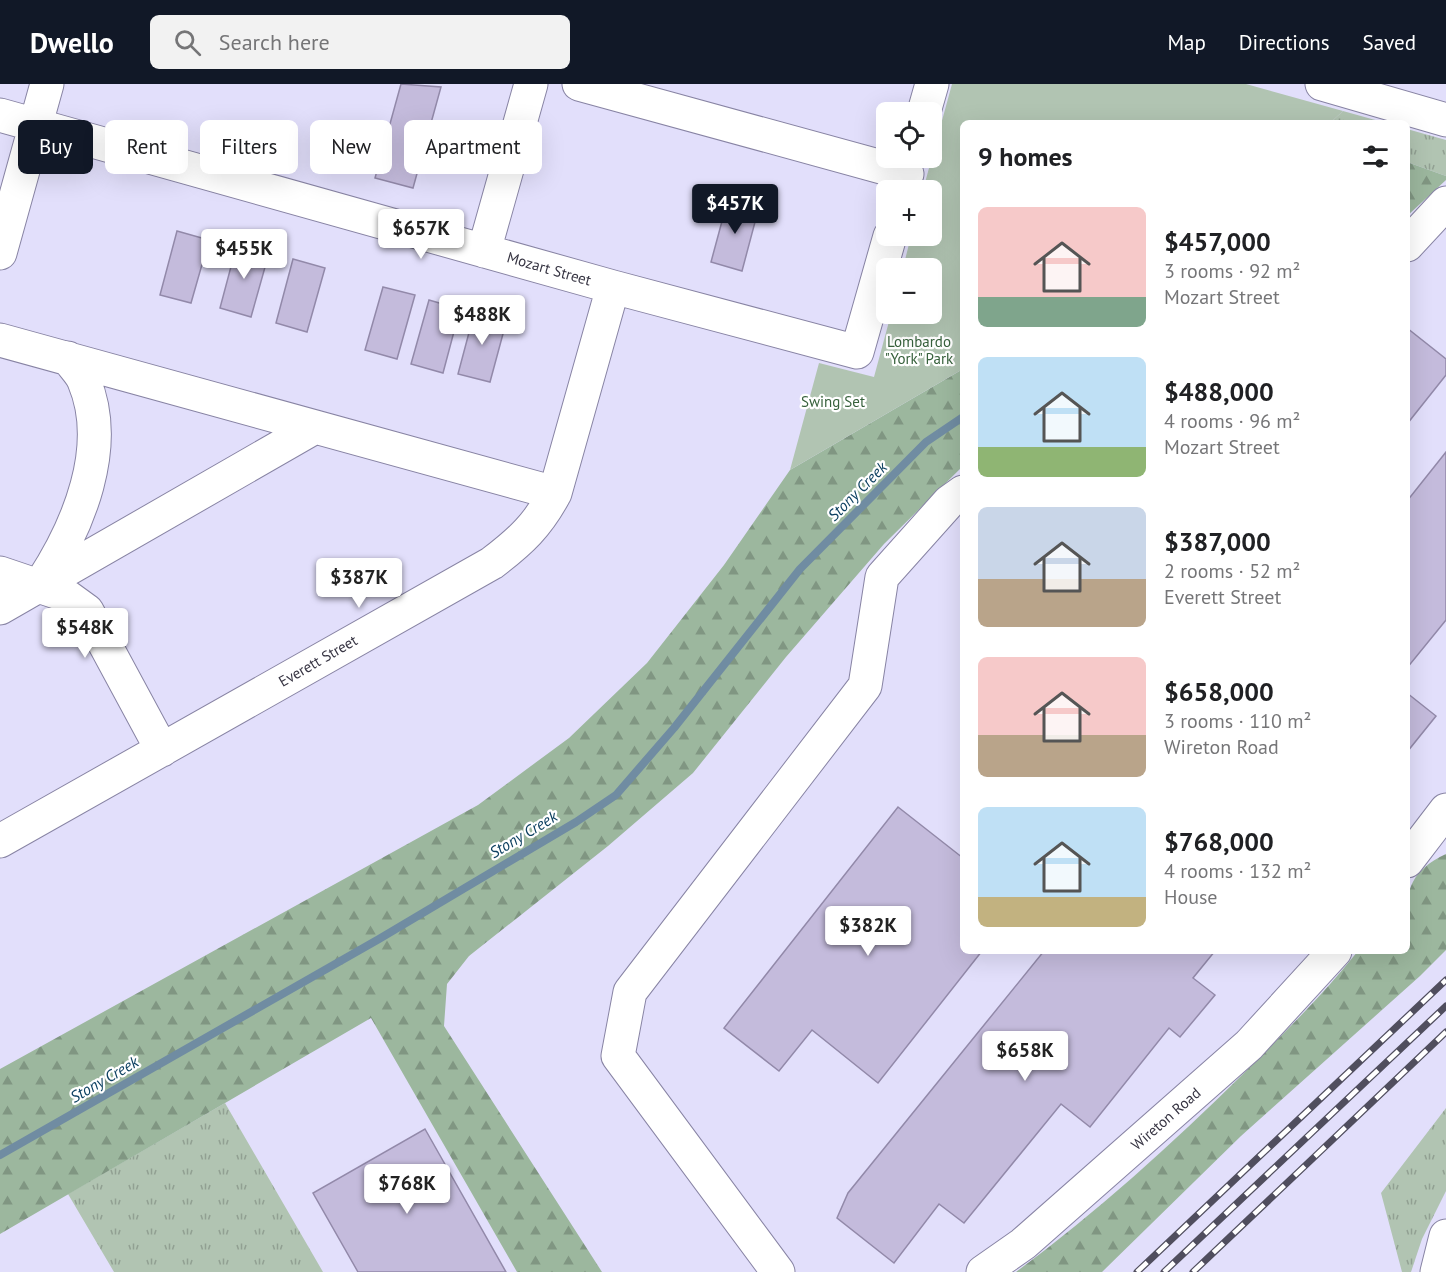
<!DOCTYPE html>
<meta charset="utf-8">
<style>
:root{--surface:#fff;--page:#f2f2f2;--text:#202124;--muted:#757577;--accent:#111827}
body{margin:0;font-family:"PT Sans",sans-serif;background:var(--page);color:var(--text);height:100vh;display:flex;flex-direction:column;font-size:22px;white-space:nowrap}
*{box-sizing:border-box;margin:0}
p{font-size:20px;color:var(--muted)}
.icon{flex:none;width:33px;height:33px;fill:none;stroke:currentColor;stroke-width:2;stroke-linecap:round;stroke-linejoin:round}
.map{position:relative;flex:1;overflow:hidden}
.side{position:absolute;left:960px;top:36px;width:450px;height:834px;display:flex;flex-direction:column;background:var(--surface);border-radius:9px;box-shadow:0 6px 24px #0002}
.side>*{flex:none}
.top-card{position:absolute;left:18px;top:36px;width:570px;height:54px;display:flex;gap:12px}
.buttons{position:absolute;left:876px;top:18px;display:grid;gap:12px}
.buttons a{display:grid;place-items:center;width:66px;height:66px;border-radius:9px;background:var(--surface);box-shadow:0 6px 24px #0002;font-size:30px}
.price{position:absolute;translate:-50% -51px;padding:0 14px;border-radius:6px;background:#fff;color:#222;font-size:20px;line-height:39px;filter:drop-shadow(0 2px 3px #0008)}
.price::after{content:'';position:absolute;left:50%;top:36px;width:18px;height:14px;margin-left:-9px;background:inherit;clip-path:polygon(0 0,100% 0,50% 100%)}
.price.on{background:var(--accent);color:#fff}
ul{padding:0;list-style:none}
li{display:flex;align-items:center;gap:18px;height:150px;padding:0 18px}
li span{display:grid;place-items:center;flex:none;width:168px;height:120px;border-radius:9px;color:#555}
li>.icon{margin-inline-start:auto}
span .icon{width:72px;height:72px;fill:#fffc;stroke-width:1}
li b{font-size:26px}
h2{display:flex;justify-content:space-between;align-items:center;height:72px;padding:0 18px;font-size:26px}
.tag{padding:0 21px;border-radius:9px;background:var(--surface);box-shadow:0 6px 24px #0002;font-size:21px;line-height:54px}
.tag.on{background:var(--accent);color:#fff}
header{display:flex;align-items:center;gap:36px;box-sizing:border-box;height:84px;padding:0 30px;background:var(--accent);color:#fff}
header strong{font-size:28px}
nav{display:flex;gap:33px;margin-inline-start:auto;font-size:21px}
.search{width:420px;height:54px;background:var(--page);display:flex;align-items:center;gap:15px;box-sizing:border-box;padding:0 21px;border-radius:9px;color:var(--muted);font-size:22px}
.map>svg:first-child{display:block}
.grass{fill:url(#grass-tufts)}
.forest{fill:url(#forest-firs)}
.park{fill:#b1c4b2}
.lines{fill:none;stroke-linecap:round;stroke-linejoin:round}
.stream{stroke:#708ca2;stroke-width:8}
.building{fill:#c4bbdc;stroke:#9289a9;stroke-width:1.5}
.minor-casing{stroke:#8884a4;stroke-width:35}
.minor{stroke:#fff;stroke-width:33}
.rail-casing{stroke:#504e5e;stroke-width:7}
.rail{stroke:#fff;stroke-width:4.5;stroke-dasharray:14;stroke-linecap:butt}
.labels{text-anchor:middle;stroke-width:4.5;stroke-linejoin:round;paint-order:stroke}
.street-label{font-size:15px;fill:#373543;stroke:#fff}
.park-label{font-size:15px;fill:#37613c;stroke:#fff}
.water-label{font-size:16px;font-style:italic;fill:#0d4061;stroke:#fff}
</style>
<header>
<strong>Dwello</strong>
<div class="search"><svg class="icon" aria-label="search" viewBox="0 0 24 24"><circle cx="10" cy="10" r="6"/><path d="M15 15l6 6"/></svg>Search here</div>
<nav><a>Map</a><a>Directions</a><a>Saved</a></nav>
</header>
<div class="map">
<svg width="1446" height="1188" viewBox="0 0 1446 1188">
<defs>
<pattern id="grass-tufts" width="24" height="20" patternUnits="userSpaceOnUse" patternTransform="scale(1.5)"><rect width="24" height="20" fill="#b1c4b2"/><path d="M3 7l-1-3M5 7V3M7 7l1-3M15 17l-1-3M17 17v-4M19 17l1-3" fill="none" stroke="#91a092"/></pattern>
<pattern id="forest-firs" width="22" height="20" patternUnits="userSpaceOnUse" patternTransform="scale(1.5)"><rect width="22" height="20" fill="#9cb79e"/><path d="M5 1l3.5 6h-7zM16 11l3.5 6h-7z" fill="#809682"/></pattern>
</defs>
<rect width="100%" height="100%" fill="#e2dffb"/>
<path class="grass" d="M1343,27L1386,39H1330Z
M1407,45L1446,56V92L1407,78Z
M225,1019L323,1188H114L68,1110Z
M1446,1024V1107L1422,1155L1411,1188H1402L1381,1109Z"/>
<path class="forest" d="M1407,78L1446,92V96L1407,132Z
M963,285V382L884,460L786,573L693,689L608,762L469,872L447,900L444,942L602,1188H517L371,934L0,1150V985L478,721L569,654L647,579L724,481L790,386Z
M1446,770V866L1420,892L1241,1052L1102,1188H1016C1097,1128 1171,1061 1243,990C1283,950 1323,911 1358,867H1407C1407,823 1398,792 1446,770Z"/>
<path class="park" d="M952,0H1246L1343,27L1330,39H963V285L790,386L819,279L874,293L891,230H932V184H903L911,152H932V106H923Z"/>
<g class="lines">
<path class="stream" d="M0,1071L379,855L576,738L616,711L674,644L800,485L926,358L963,333"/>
</g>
<path class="building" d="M401,0L441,3L413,104L375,94Z
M728,115L759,123L742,187L711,178Z
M177,147L209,156L191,219L160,211Z
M237,160L269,169L251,233L220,224Z
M293,175L325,184L307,248L276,239Z
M383,203L415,211L397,275L365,266Z
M429,216L460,225L443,289L411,280Z
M475,226L507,235L490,298L458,290Z
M1407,244L1446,275V291L1407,340Z
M1446,368V536L1407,584V417Z
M1407,609L1436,632L1407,668Z
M898,723L963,774V867H982L878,999L812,946L779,987L724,944Z
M1044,867H1215L1193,894L1215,911L1180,953L1169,944L1090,1043L1061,1020L964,1139L939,1120L894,1179L837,1134L848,1109Z
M425,1045L506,1188H358L313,1109Z"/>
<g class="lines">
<g class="minor-casing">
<path id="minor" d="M579,0L907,90
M1322,0L1446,36
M924,28L932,0
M0,31L613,203L857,268L890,152
M1407,161L1446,119
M484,167L531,0
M0,169L47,0
M0,256L555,409
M0,489L65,511L87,527L162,666
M42,498C78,443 112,363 84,297C81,289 73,282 68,274
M0,524L315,343
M0,757L492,479C521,457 538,441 555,409L613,203
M1407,777L1446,726
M778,1188L618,972L630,908L865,602L882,493L949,418L963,408
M983,1188L1023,1160L1249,961L1335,867
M1437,1188L1446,1152"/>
</g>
<use href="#minor" class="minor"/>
<g class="rail-casing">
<path id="rail" d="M1137,1188L1446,896
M1164,1188L1446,922
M1193,1188L1446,948"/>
</g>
<use href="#rail" class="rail"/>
</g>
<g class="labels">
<g class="street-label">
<text transform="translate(549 185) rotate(16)" y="5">Mozart Street</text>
<text transform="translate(318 577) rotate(-30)" y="5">Everett Street</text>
<text transform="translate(1166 1035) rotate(-41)" y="5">Wireton Road</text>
</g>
<g class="park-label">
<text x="919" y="263">Lombardo<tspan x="919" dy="17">"York" Park</tspan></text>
<text x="833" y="323">Swing Set</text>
</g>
<g class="water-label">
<text transform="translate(857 407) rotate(-45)" y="6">Stony Creek</text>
<text transform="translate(523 750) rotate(-31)" y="6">Stony Creek</text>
<text transform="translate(104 995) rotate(-30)" y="6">Stony Creek</text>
</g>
</g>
</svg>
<div class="buttons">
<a><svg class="icon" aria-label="locate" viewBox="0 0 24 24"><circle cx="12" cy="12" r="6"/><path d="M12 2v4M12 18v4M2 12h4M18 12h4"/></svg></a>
<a>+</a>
<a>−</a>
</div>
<b class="price on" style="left:735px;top:151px">$457K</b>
<b class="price" style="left:421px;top:176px">$657K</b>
<b class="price" style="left:244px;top:196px">$455K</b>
<b class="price" style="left:482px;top:262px">$488K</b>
<b class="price" style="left:359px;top:525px">$387K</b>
<b class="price" style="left:85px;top:575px">$548K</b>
<b class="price" style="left:868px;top:873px">$382K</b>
<b class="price" style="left:1025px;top:998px">$658K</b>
<b class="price" style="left:407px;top:1131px">$768K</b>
<div class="top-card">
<a class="tag on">Buy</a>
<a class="tag">Rent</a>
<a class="tag">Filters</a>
<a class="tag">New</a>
<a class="tag">Apartment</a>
</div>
<section class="side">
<h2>9 homes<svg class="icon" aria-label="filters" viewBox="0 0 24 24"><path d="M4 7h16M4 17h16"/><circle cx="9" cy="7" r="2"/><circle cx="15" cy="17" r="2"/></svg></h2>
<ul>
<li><span style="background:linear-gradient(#f6c9c9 75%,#7fa58c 0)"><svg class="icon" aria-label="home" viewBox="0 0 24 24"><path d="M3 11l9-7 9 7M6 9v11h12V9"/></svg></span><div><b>$457,000</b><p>3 rooms · 92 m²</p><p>Mozart Street</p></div></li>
<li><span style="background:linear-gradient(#bfe0f5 75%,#8fb573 0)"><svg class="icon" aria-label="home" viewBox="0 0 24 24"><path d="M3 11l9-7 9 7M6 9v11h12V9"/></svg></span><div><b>$488,000</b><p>4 rooms · 96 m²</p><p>Mozart Street</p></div></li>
<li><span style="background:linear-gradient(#c9d6e8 60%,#b9a48a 0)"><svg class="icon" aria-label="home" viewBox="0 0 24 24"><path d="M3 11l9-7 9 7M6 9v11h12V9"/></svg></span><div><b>$387,000</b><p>2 rooms · 52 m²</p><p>Everett Street</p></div></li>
<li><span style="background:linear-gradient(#f6c9c9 65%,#b9a48a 0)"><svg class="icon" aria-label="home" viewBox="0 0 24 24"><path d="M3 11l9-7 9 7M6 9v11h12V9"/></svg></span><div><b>$658,000</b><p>3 rooms · 110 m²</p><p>Wireton Road</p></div></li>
<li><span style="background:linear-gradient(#bfe0f5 75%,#c2b280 0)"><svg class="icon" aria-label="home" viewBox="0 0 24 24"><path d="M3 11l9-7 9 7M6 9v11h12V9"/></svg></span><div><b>$768,000</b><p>4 rooms · 132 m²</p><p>House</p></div></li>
</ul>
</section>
</div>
